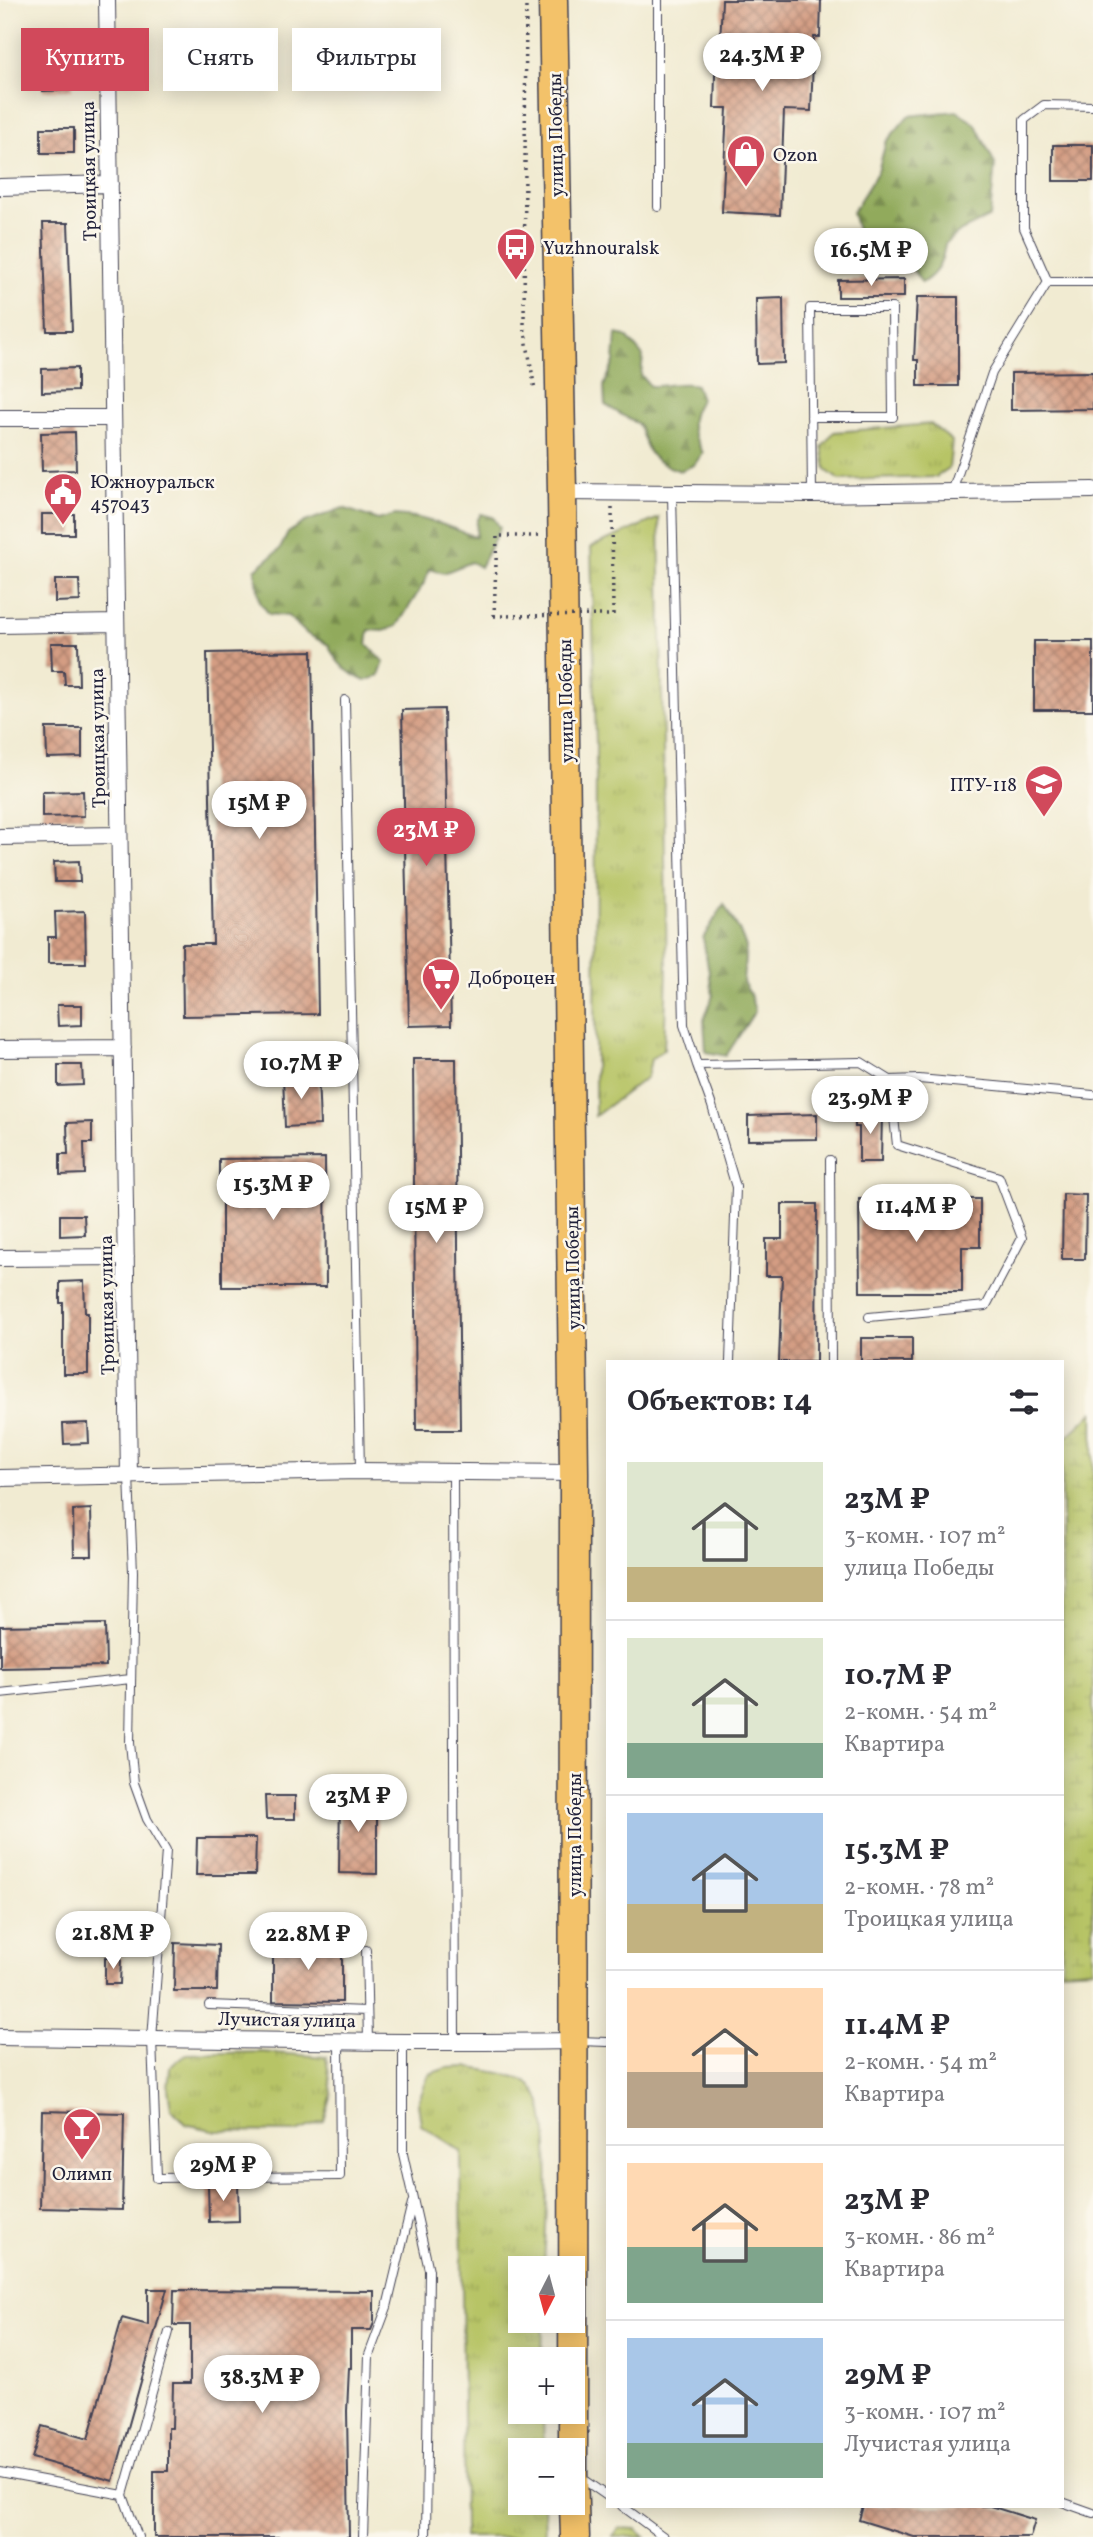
<!DOCTYPE html>
<html lang="ru">
<meta charset="utf-8">
<style>
:root{--surface:#fff;--page:#f2f2f3;--text:#2b2b33;--muted:#7c7c81;--line:#e1e1e2;--accent:#d1495b}
body{margin:0;font-family:Vollkorn,serif;background:var(--page);color:var(--text);height:100vh;display:flex;flex-direction:column;font-size:26px;white-space:nowrap}
*{box-sizing:border-box;margin:0}
p{font-size:23px;color:var(--muted)}
.icon{flex:none;width:38px;height:38px;fill:none;stroke:currentColor;stroke-width:2;stroke-linecap:round;stroke-linejoin:round}
.map{position:relative;flex:1;overflow:hidden}
.sheet{position:absolute;left:606px;top:1360px;width:458px;height:1148px;display:flex;flex-direction:column;background:var(--surface);border-radius:0px;box-shadow:0 4px 18px #0003}
.sheet>*{flex:none}
.hud{position:absolute;left:21px;top:28px;width:480px;height:63px;display:flex;gap:14px}
.needle{width:46px;rotate:186deg}
.buttons{position:absolute;left:508px;top:2256px;display:grid;gap:14px}
.buttons a{display:grid;place-items:center;width:77px;height:77px;border-radius:0px;background:var(--surface);box-shadow:0 4px 18px #0003;font-size:35px}
.price{position:absolute;translate:-50% -60px;padding:0 16px;border-radius:24px;background:#fff;color:#222;font-size:23px;line-height:46px;filter:drop-shadow(0 2px 4px #0008)}
.price::after{content:'';position:absolute;left:50%;top:42px;width:21px;height:16px;margin-left:-10px;background:inherit;clip-path:polygon(0 0,100% 0,50% 100%)}
.price.on{background:var(--accent);color:#fff}
ul{padding:0;list-style:none}
li{display:flex;align-items:center;gap:21px;height:175px;padding:0 21px}
li+li{border-top:2px solid var(--line)}
li span{display:grid;place-items:center;flex:none;width:196px;height:140px;border-radius:0px;color:#555}
li>.icon{margin-inline-start:auto}
span .icon{width:84px;height:84px;fill:#fffc;stroke-width:1}
li b{font-size:30px}
h2{display:flex;justify-content:space-between;align-items:center;height:84px;padding:0 21px;font-size:30px}
.chip{padding:0 24px;border-radius:0px;background:var(--surface);box-shadow:0 4px 18px #0003;font-size:24px;line-height:63px}
.chip.on{background:var(--accent);color:#fff}
.map>svg:first-child{display:block}
.grass{fill:url(#grass-tufts);stroke:#6c7350;stroke-width:2}
.forest{fill:url(#forest-firs);stroke:#5a664b;stroke-width:2}
.wetland{fill:url(#wetland-marsh);stroke:#6c7350;stroke-width:2}
.building{fill:url(#building-cross-hatch)}
.lines{fill:none;stroke-linecap:round;stroke-linejoin:round}
.lane-casing{stroke:#414052;stroke-width:10}
.street-casing{stroke:#414052;stroke-width:18}
.highway-casing{stroke:#414052;stroke-width:31}
.path{stroke:#414052;stroke-width:3.5;stroke-dasharray:2 5;stroke-linecap:butt}
.lane{stroke:#fff;stroke-width:8}
.street{stroke:#fff;stroke-width:16}
.highway{stroke:#f3c26a;stroke-width:28}
.path-bridge{stroke:#414052;stroke-width:3.5;stroke-dasharray:2 5;stroke-linecap:butt}
.labels{text-anchor:middle;stroke-width:5;stroke-linejoin:round;paint-order:stroke}
.street-label{font-size:19px;fill:#22223b;stroke:#fbf7ec}
.poi-label{font-size:19px;fill:#22223b;stroke:#fbf7ec;text-anchor:start}
</style>
<div class="map">
<svg width="1093" height="2537" viewBox="0 0 1093 2537">
<defs>
<pattern id="grass-tufts" width="24" height="20" patternUnits="userSpaceOnUse" patternTransform="scale(1.75)"><rect width="24" height="20" fill="#b7c466"/><path d="M3 7l-1-3M5 7V3M7 7l1-3M15 17l-1-3M17 17v-4M19 17l1-3" fill="none" stroke="#9da859"/></pattern>
<pattern id="forest-firs" width="22" height="20" patternUnits="userSpaceOnUse" patternTransform="scale(1.75)"><rect width="22" height="20" fill="#91aa5b"/><path d="M5 1l3.5 6h-7zM16 11l3.5 6h-7z" fill="#768a4c"/></pattern>
<pattern id="wetland-marsh" width="20" height="14" patternUnits="userSpaceOnUse" patternTransform="scale(1.75)"><rect width="20" height="14" fill="#b7c466"/><path d="M1 5h8M5 5V1M11 12h8M15 12V8" fill="none" stroke="#9da859"/></pattern>
<pattern id="building-cross-hatch" width="8" height="8" patternUnits="userSpaceOnUse" patternTransform="scale(1.75)"><rect width="8" height="8" fill="#d49d83"/><path d="M0 0l8 8M0 8l8-8" fill="none" stroke="#ac806c"/></pattern>
</defs>
<rect width="100%" height="100%" fill="#fbf7ec"/>
<filter id="ink" filterUnits="userSpaceOnUse"><feTurbulence type="fractalNoise" baseFrequency=".0143" numOctaves="2"/><feDisplacementMap in="SourceGraphic" scale="14" xChannelSelector="R" yChannelSelector="G"/><feConvolveMatrix kernelMatrix="1 2 1 2 8 2 1 2 1" color-interpolation-filters="sRGB"/></filter>
<filter id="wash" filterUnits="userSpaceOnUse"><feTurbulence type="fractalNoise" baseFrequency=".00686" numOctaves="4" result="noise"/><feDisplacementMap in="SourceGraphic" scale="28" xChannelSelector="R" yChannelSelector="G"/><feGaussianBlur stdDeviation="1.57" result="paint"/><feColorMatrix in="noise" values="0 0 0 0 0 0 0 0 0 0 0 0 0 0 0 0 0 1.4 0 .05"/><feComposite in="paint" operator="in"/></filter>
<g filter="url(#wash)">
<rect width="100%" height="100%" fill="#f1ebd2"/>
<path class="grass" d="M931,424L952,441L949,468L936,477L839,480L826,470L822,447L834,432Z
M659,518L667,972L664,1049L651,1059L647,1077L595,1116L596,744L591,547Z
M261,2052L326,2057L332,2093L324,2121L296,2132L217,2131L185,2124L171,2108L168,2089L170,2067L186,2054Z
M467,2067C487,2072 518,2072 533,2088C556,2111 545,2233 544,2268H520V2320L543,2321L542,2359H520V2412H543L544,2450H520V2502L544,2503L545,2537H464L461,2151L421,2125L418,2103L429,2074L447,2068Z
M619,2528L636,2529L645,2537H612Z"/>
<path class="forest" d="M957,111L976,125L995,164L990,217L961,231L945,244C942,263 939,272 922,283L910,266L868,268L852,213L878,171L886,142L908,116Z
M616,334L626,336L643,356L641,375L650,386C666,387 681,381 696,385L701,399C686,420 691,431 703,453L694,465L680,471C649,460 649,456 639,425L605,405L604,386L614,362Z
M343,508L378,520L395,515L415,517L441,524L476,537L477,521L481,514L493,517L500,528L480,567L471,562L444,573L429,569L424,583L397,626L384,631L369,630L367,644L384,662L379,676L365,681C348,673 335,663 329,645L307,634L288,616L269,614L260,602L255,570L280,549L288,533L305,522Z
M724,904L739,930L746,947L743,982L750,994L755,1011L726,1056L706,1052L704,1020L713,995L703,938Z"/>
<path class="wetland" d="M1093,1412V1969L1062,1971V1442Z"/>
<g id="blocks">
<path class="building" d="M722,0H821L820,37H814L811,111L784,110L780,215L722,212L727,108H714L716,44H720Z
M42,68H71L72,90L43,91Z
M41,128H74V153H41Z
M1053,145H1093V181H1053Z
M43,223H68L72,331H47Z
M904,279V297H838V280Z
M917,297H958V386H918V360H914Z
M783,298L784,363L757,364L756,299Z
M77,368V391L42,392V369Z
M1093,372V409L1011,410V373Z
M75,432L76,470L42,471L41,433Z
M42,514H74V534H42Z
M55,580H79L80,601L55,602Z
M1034,641H1093V710H1034Z
M51,643H78L79,685H65L64,671H52Z
M312,651L318,1014L183,1016L182,944H213L207,653Z
M444,709L451,1025L409,1026L402,710Z
M46,728H82V757L47,758Z
M83,791L84,816L42,817V792Z
M79,861L80,882H55L54,862Z
M85,911L86,963H48V937H56L55,912Z
M57,1005H82V1025L58,1026Z
M413,1059H456L460,1430H416Z
M58,1065H82L83,1085L58,1086Z
M318,1075L320,1125L285,1127L283,1076Z
M855,1112L882,1113L881,1162H859V1127H855Z
M817,1114V1139L748,1140V1116Z
M92,1122V1143H84L85,1174L60,1175V1154H68L67,1123Z
M325,1158L326,1287H222V1196H219V1159Z
M1063,1194L1086,1195L1085,1259H1062Z
M859,1199H980V1247H962V1292H860Z
M782,1204H817L816,1362H779L782,1276H766V1239H782Z
M60,1215H84L85,1235L60,1236Z
M84,1281L85,1313H88V1374H63V1303H60V1282Z
M861,1338H912V1362H861Z
M88,1423L89,1443L64,1444L63,1424Z
M91,1509L92,1556H74L73,1510Z
M105,1624L106,1666L0,1668V1626Z
M340,1794L377,1795V1874L339,1873Z
M265,1796H295V1819H266Z
M197,1838H256L255,1875H196Z
M175,1943L218,1945L217,1991H174Z
M273,1943H342V2002L273,2001Z
M105,1957L121,1958L120,1984H105Z
M42,2111L124,2113L122,2210L40,2208Z
M208,2160H238V2171H208Z
M208,2184H238L239,2221L209,2222Z
M148,2289H167L113,2481L32,2458L42,2426L88,2439L122,2318L148,2325Z
M174,2290L374,2291V2323L371,2330H351V2368H349L347,2411L349,2537H154V2471H168V2428H172L173,2384H190V2325H173Z
M863,2506H990L1035,2520L1030,2537H914L859,2520Z"/>
</g>
</g>
<g filter="url(#ink)">
<use href="#blocks" fill-opacity="0" stroke="#414052" stroke-width="2"/>
<g class="lines">
<g class="lane-casing">
<path id="lane" d="M658,0V207
M1048,282L1024,228V120L1044,105L1093,106
M811,417H893L892,308H810L812,494
M952,492L992,373L1048,282H1093
M672,494L684,1025L697,1065L861,1062L890,1080L919,1079L1093,1095
M345,700L360,1471
M697,1065L712,1106L736,1187L730,1362
M830,1160L831,1362
M869,1317L986,1306L1022,1238L999,1177L897,1145L890,1080
M453,1472L455,2043
M129,1476L133,1572L130,1743L134,1783L147,1819L166,1851L152,2039L157,2178L340,2176L339,2041
M0,1693L131,1679
M366,1950L368,2041
M209,2005L367,2011
M579,2041L607,2042
M403,2044V2154L429,2270L426,2537
M0,2472L123,2495L169,2332
M581,2478L607,2496
M123,2495L138,2537
M1062,2502L1093,2513
M622,2506L664,2537
M363,2537L369,2355L387,2307L412,2203"/>
</g>
<g class="street-casing">
<path id="street" d="M107,0L129,1476
M0,187L110,184
M0,418H113
M562,492L812,494L1093,490
M0,625L116,623
M0,837L119,835
M0,1049L123,1048
M0,1258L126,1257
M0,1478L360,1471L574,1473
M0,2037C191,2039 383,2044 574,2041"/>
</g>
<g class="highway-casing">
<path id="highway" d="M553,0L562,492L574,1473L573,2472L575,2537"/>
</g>
<path class="path" d="M526,0L524,326L535,390
M612,508L613,615
M494,616L497,536H541"/>
<use href="#lane" class="lane"/>
<use href="#street" class="street"/>
<use href="#highway" class="highway"/>
<path class="path-bridge" d="M494,616L613,615"/>
</g>
</g>
<defs>
<g id="shop-pin" transform="scale(2.0125)"><path d="M0 17L-7.5 6A9.5 9.5 0 1 1 7.5 6Z" fill="#d1495b" stroke="#fbf7ec"/><path d="M-5-2.5h2.3a2.7 3.5 0 0 1 5.4 0H5L5.5 6h-11ZM-1.5-2.5h3a1.5 2.3 0 0 0-3 0Z" fill="#fff"/></g>
<g id="bus-pin" transform="scale(2.0125)"><path d="M0 17L-7.5 6A9.5 9.5 0 1 1 7.5 6Z" fill="#d1495b" stroke="#fbf7ec"/><path d="M-5-6H5V4H4V6H2V4H-2V6H-4V4H-5ZM-3.5-4V0h7V-4ZM-3.5 1.2v1.5H-2V1.2ZM2 1.2v1.5H3.5V1.2Z" fill="#fff"/></g>
<g id="civic-pin" transform="scale(2.0125)"><path d="M0 17L-7.5 6A9.5 9.5 0 1 1 7.5 6Z" fill="#d1495b" stroke="#fbf7ec"/><path d="M-.6-6.5H3V-4.5H.6V-3L4-1V1h2V6H-6V1h2V-1L-.6-3ZM-1.2 2.5V6h2.4V2.5Z" fill="#fff"/></g>
<g id="university-pin" transform="scale(2.0125)"><path d="M0 17L-7.5 6A9.5 9.5 0 1 1 7.5 6Z" fill="#d1495b" stroke="#fbf7ec"/><path d="M0-5L7-2L0 1L-7-2ZM-4 1L0 2.5L4 1V4Q0 6-4 4Z" fill="#fff"/></g>
<g id="supermarket-pin" transform="scale(2.0125)"><path d="M0 17L-7.5 6A9.5 9.5 0 1 1 7.5 6Z" fill="#d1495b" stroke="#fbf7ec"/><path d="M-6-5.5h2.5l.6 2H6L4.5 2H-2.5L-4.4-4H-6ZM-1.5 3.2a1.3 1.3 0 1 0 .1 0ZM3 3.2a1.3 1.3 0 1 0 .1 0Z" fill="#fff"/></g>
<g id="bar-pin" transform="scale(2.0125)"><path d="M0 17L-7.5 6A9.5 9.5 0 1 1 7.5 6Z" fill="#d1495b" stroke="#fbf7ec"/><path d="M-6-5H6L.8 .8V4.5H3.5V6h-7V4.5H-.8V.8Z" fill="#fff"/></g>
</defs>
<g fill-rule="evenodd">
<use href="#shop-pin" x="746" y="154"/>
<use href="#bus-pin" x="516" y="247"/>
<use href="#civic-pin" x="63" y="492"/>
<use href="#university-pin" x="1044" y="784"/>
<use href="#supermarket-pin" x="441" y="977"/>
<use href="#bar-pin" x="82" y="2127"/>
</g>
<g class="labels">
<g class="street-label">
<text transform="translate(555 135) rotate(-91)" y="7">улица Победы</text>
<text transform="translate(88 171) rotate(-91)" y="7">Троицкая улица</text>
<text transform="translate(565 701) rotate(-91)" y="7">улица Победы</text>
<text transform="translate(97 738) rotate(-91)" y="7">Троицкая улица</text>
<text transform="translate(572 1268) rotate(-91)" y="7">улица Победы</text>
<text transform="translate(106 1305) rotate(-91)" y="7">Троицкая улица</text>
<text transform="translate(574 1835) rotate(-90)" y="7">улица Победы</text>
<text transform="translate(287 2019) rotate(1)" y="7">Лучистая улица</text>
</g>
<g class="poi-label">
<text x="773" y="161">Ozon</text>
<text x="543" y="254">Yuzhnouralsk</text>
<text x="90" y="488">Южноуральск<tspan x="90" dy="22">457043</tspan></text>
<text x="1017" y="791" text-anchor="end">ПТУ-118</text>
<text x="468" y="984">Доброцен</text>
<text x="82" y="2180" text-anchor="middle">Олимп</text>
</g>
</g>
</svg>
<div class="buttons">
<a><svg class="needle" viewBox="-14 -14 28 28"><path d="M0-13l5 13h-10z" fill="#e53935"/><path d="M0 13l5-13h-10z" fill="#7c7c81"/></svg></a>
<a>+</a>
<a>−</a>
</div>
<b class="price" style="left:762px;top:93px">24.3M ₽</b>
<b class="price" style="left:871px;top:288px">16.5M ₽</b>
<b class="price" style="left:259px;top:841px">15M ₽</b>
<b class="price on" style="left:426px;top:868px">23M ₽</b>
<b class="price" style="left:301px;top:1101px">10.7M ₽</b>
<b class="price" style="left:870px;top:1136px">23.9M ₽</b>
<b class="price" style="left:273px;top:1222px">15.3M ₽</b>
<b class="price" style="left:916px;top:1244px">11.4M ₽</b>
<b class="price" style="left:436px;top:1245px">15M ₽</b>
<b class="price" style="left:358px;top:1834px">23M ₽</b>
<b class="price" style="left:113px;top:1971px">21.8M ₽</b>
<b class="price" style="left:308px;top:1972px">22.8M ₽</b>
<b class="price" style="left:223px;top:2203px">29M ₽</b>
<b class="price" style="left:262px;top:2415px">38.3M ₽</b>
<div class="hud">
<a class="chip on">Купить</a>
<a class="chip">Снять</a>
<a class="chip">Фильтры</a>
</div>
<section class="sheet">
<h2>Объектов: 14<svg class="icon" aria-label="filters" viewBox="0 0 24 24"><path d="M4 7h16M4 17h16"/><circle cx="9" cy="7" r="2"/><circle cx="15" cy="17" r="2"/></svg></h2>
<ul>
<li><span style="background:linear-gradient(#dfe7d0 75%,#c2b280 0)"><svg class="icon" aria-label="home" viewBox="0 0 24 24"><path d="M3 11l9-7 9 7M6 9v11h12V9"/></svg></span><div><b>23M ₽</b><p>3-комн. · 107 m²</p><p>улица Победы</p></div></li>
<li><span style="background:linear-gradient(#dfe7d0 75%,#7fa58c 0)"><svg class="icon" aria-label="home" viewBox="0 0 24 24"><path d="M3 11l9-7 9 7M6 9v11h12V9"/></svg></span><div><b>10.7M ₽</b><p>2-комн. · 54 m²</p><p>Квартира</p></div></li>
<li><span style="background:linear-gradient(#a9c7e8 65%,#c2b280 0)"><svg class="icon" aria-label="home" viewBox="0 0 24 24"><path d="M3 11l9-7 9 7M6 9v11h12V9"/></svg></span><div><b>15.3M ₽</b><p>2-комн. · 78 m²</p><p>Троицкая улица</p></div></li>
<li><span style="background:linear-gradient(#ffd9b3 60%,#b9a48a 0)"><svg class="icon" aria-label="home" viewBox="0 0 24 24"><path d="M3 11l9-7 9 7M6 9v11h12V9"/></svg></span><div><b>11.4M ₽</b><p>2-комн. · 54 m²</p><p>Квартира</p></div></li>
<li><span style="background:linear-gradient(#ffd9b3 60%,#7fa58c 0)"><svg class="icon" aria-label="home" viewBox="0 0 24 24"><path d="M3 11l9-7 9 7M6 9v11h12V9"/></svg></span><div><b>23M ₽</b><p>3-комн. · 86 m²</p><p>Квартира</p></div></li>
<li><span style="background:linear-gradient(#a9c7e8 75%,#7fa58c 0)"><svg class="icon" aria-label="home" viewBox="0 0 24 24"><path d="M3 11l9-7 9 7M6 9v11h12V9"/></svg></span><div><b>29M ₽</b><p>3-комн. · 107 m²</p><p>Лучистая улица</p></div></li>
</ul>
</section>
</div>
